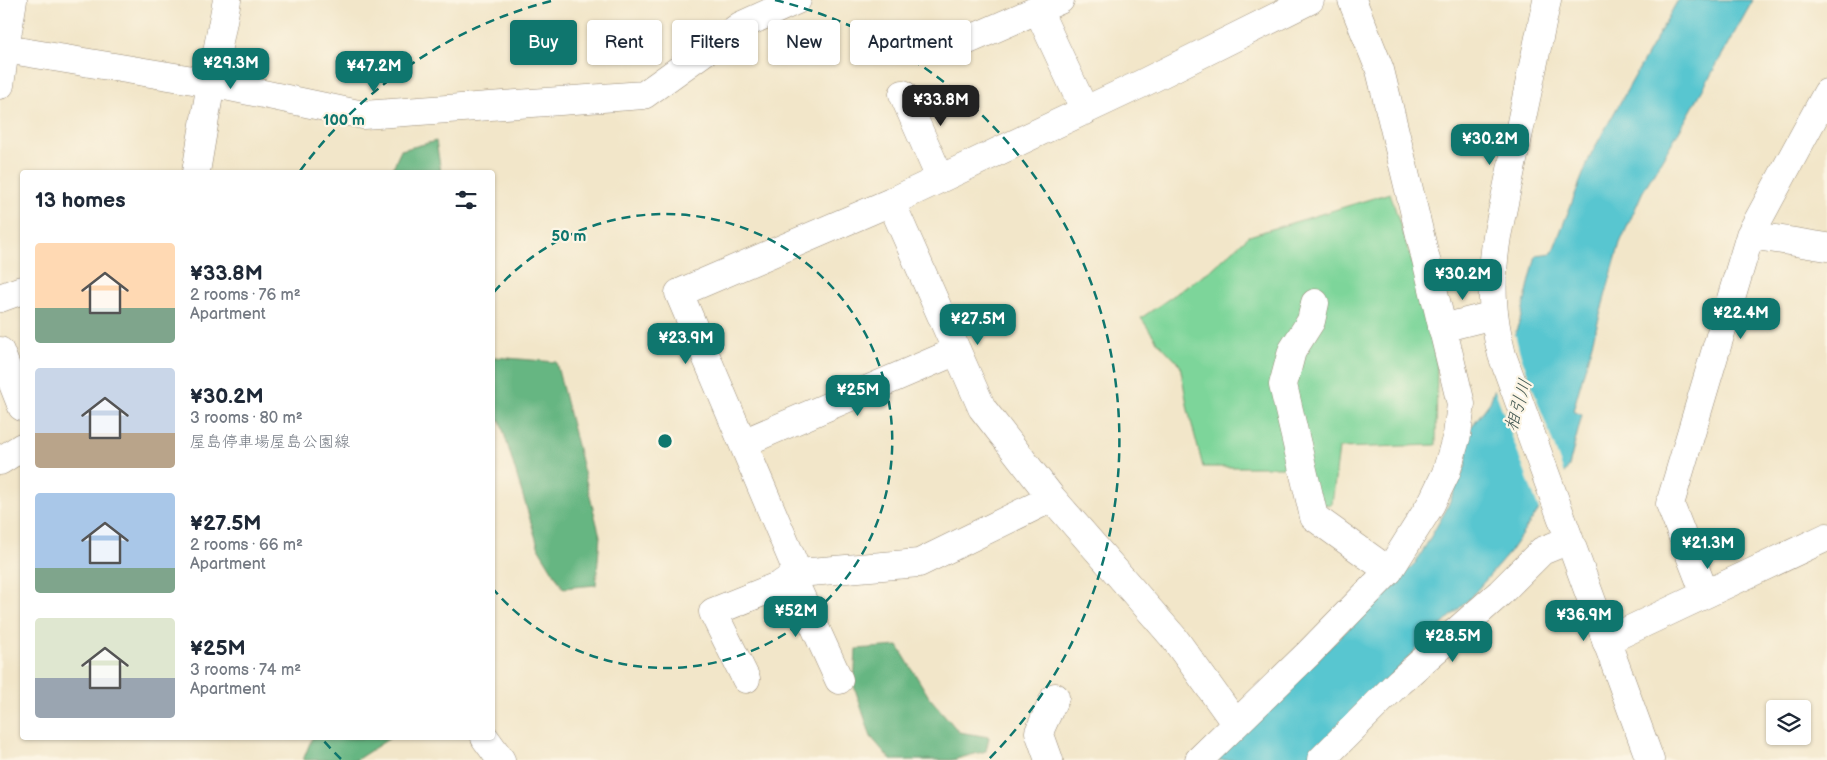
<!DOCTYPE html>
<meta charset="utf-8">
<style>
:root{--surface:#fff;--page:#f2f2f3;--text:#1f2937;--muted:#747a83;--accent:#0f766e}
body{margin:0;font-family:"Balsamiq Sans","Klee One",sans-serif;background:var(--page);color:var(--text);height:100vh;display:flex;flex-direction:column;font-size:19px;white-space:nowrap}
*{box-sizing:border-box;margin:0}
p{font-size:16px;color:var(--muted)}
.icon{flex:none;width:28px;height:28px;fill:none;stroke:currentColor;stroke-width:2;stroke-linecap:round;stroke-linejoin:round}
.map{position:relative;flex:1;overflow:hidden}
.panel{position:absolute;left:20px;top:170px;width:475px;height:570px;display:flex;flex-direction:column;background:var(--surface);border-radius:5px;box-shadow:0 1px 4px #0004}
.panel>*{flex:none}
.guide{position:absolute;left:510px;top:20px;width:475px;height:45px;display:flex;gap:10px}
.tools{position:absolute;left:1766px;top:700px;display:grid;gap:10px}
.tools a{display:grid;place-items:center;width:45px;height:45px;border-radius:5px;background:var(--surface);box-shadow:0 1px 4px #0004;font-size:25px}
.price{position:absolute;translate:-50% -42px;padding:0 11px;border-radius:10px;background:var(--accent);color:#fff;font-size:16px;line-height:32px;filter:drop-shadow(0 1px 2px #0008)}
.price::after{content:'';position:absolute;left:50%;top:30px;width:15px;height:11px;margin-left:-8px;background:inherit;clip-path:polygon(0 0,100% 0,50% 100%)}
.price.selected{background:#222;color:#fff}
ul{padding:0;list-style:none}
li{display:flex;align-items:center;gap:15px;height:125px;padding:0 15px}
li span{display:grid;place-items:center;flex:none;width:140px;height:100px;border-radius:5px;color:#555}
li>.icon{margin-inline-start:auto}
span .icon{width:60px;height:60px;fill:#fffc;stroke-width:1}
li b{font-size:21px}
h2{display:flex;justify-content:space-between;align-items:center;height:60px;padding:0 15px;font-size:21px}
.chip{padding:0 18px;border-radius:5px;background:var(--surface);box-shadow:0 1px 4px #0004;font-size:18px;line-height:45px}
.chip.selected{background:var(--accent);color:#fff}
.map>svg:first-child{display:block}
.green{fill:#7dd59a;stroke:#5c805c}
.forest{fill:#66b682;stroke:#507050}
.water{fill:#59c6d0;stroke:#4a7877}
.pier{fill:#f2e6c9}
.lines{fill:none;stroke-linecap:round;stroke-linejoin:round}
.minor-casing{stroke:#968874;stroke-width:29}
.major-casing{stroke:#968874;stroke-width:29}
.minor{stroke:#fff;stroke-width:28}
.major{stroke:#fff;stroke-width:28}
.ring{fill:none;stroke:#0f766e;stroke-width:2.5;stroke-dasharray:9 6}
.labels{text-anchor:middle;stroke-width:4.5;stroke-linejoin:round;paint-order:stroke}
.water-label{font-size:18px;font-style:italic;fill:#445953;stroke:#fcf5e5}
.centre{fill:#0f766e;stroke:#fcf5e5;stroke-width:2.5}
.ring-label{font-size:15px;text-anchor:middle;font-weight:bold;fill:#0f766e;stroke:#fcf5e5;stroke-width:4.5;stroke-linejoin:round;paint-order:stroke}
</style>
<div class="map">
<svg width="1827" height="760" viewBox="0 0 1827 760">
<rect width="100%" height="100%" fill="#fcf5e5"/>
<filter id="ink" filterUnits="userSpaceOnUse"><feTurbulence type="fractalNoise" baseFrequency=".02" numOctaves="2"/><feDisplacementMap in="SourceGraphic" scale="10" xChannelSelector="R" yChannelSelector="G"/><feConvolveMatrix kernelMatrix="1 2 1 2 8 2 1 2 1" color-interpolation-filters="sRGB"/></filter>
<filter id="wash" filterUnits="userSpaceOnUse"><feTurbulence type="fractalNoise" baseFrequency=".0096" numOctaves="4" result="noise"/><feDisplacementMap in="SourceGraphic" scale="20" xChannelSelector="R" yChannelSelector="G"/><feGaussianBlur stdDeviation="1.12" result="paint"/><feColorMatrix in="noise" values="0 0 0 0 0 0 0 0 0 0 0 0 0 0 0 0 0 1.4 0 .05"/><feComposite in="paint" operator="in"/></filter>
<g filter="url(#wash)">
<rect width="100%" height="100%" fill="#f2e6c9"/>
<path class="green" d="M1390,193L1423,296L1437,365L1436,445L1339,448L1332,504L1299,507L1288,467H1203L1188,410L1180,365L1157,341L1141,318L1212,269L1249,236Z"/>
<path class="forest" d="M436,141L441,172H391L401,150Z
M495,357L556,362L600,536L596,585L563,588L539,549L500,420L493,423L492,358Z
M898,646L929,697L959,732L989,737L986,751L952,760H891L871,737L854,686L856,649Z
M312,738H390L356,760H303Z"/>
<path class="water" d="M1678,0H1753L1685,121L1643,191L1620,243L1573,411L1582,415L1569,466L1509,553L1470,598L1419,647L1309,760H1216L1417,561L1446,510L1466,465L1469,430L1490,402L1521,317L1536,255L1552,253L1591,154Z"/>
<path class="pier" d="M1514,329L1519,350L1565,476L1540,513L1493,385Z"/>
</g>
<g filter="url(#ink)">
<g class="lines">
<g class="minor-casing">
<path id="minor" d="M1038,10L1085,111
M957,45L1060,0
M5,49L13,0
M0,85L5,49L211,83L363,115L644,95L740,26L797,0
M903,94L940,178
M196,172L211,83L227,0
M891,202L982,408L1052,498
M1750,235L1827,247
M0,298L22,290
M1315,303L1311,321L1292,351L1283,385L1314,517L1389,571
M1442,328L1494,315
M0,351L22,407
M743,443L957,351
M0,461L22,447
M792,577L839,680
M1705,594L1670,504L1750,235L1827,93
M1606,641L1827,537
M746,679L713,612L780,585L798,573
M1236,724L1174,638L1052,498L919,563L798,573L679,293L891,202L1141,84L1310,0
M485,738L501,760
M1049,760L1039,732L1055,697
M1199,760L1309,653L1389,571L1431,504L1446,473L1457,435L1461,404L1380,70L1352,0
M1321,760L1399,682L1500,593L1542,551L1569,540"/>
</g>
<g class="major-casing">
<path id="major" d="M1547,0L1497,236C1490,281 1491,312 1502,355L1650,760"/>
</g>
<use href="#minor" class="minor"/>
<use href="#major" class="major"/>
</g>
</g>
<g class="ring">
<path d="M494 292A227 227 0 1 1 494 590"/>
<path d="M341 759A454 454 0 0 1 322 739M300 171A454 454 0 0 1 555 0M775 0A454 454 0 0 1 989 759"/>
</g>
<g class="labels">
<g class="water-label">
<text transform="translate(1518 405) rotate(-73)" y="6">相引川</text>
</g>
</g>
<circle cx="665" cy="441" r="8" class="centre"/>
<g class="ring-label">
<text x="344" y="125">100 m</text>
<text x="569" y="241">50 m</text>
</g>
</svg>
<div class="tools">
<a><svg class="icon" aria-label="layers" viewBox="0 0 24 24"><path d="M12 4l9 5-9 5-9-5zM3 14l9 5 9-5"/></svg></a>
</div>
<b class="price" style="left:231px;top:90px">¥29.3M</b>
<b class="price" style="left:374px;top:93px">¥47.2M</b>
<b class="price selected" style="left:941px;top:127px">¥33.8M</b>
<b class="price" style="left:1490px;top:166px">¥30.2M</b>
<b class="price" style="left:1463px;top:301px">¥30.2M</b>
<b class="price" style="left:1741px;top:340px">¥22.4M</b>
<b class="price" style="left:978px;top:346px">¥27.5M</b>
<b class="price" style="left:686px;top:365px">¥23.9M</b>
<b class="price" style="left:858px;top:417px">¥25M</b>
<b class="price" style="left:1708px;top:570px">¥21.3M</b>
<b class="price" style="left:796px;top:638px">¥52M</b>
<b class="price" style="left:1584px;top:642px">¥36.9M</b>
<b class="price" style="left:1453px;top:663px">¥28.5M</b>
<div class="guide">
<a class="chip selected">Buy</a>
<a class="chip">Rent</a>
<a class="chip">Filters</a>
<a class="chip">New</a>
<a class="chip">Apartment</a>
</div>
<section class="panel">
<h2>13 homes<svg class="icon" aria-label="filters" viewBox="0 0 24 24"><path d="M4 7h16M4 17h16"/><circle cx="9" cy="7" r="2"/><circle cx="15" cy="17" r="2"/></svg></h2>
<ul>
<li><span style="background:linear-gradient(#ffd9b3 65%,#7fa58c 0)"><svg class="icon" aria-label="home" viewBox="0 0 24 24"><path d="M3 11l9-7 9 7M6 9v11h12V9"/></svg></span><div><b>¥33.8M</b><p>2 rooms · 76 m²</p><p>Apartment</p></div></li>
<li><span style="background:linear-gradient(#c9d6e8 65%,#b9a48a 0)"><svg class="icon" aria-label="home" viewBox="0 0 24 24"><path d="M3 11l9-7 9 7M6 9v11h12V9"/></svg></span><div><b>¥30.2M</b><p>3 rooms · 80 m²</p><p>屋島停車場屋島公園線</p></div></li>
<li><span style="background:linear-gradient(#a9c7e8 75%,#7fa58c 0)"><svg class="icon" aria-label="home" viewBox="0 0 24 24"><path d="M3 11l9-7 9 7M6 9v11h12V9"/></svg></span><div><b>¥27.5M</b><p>2 rooms · 66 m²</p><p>Apartment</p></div></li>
<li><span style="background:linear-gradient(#dfe7d0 60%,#9aa5b1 0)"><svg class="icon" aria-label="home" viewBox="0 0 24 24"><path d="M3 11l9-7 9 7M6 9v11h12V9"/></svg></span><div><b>¥25M</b><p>3 rooms · 74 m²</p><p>Apartment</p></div></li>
</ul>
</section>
</div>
